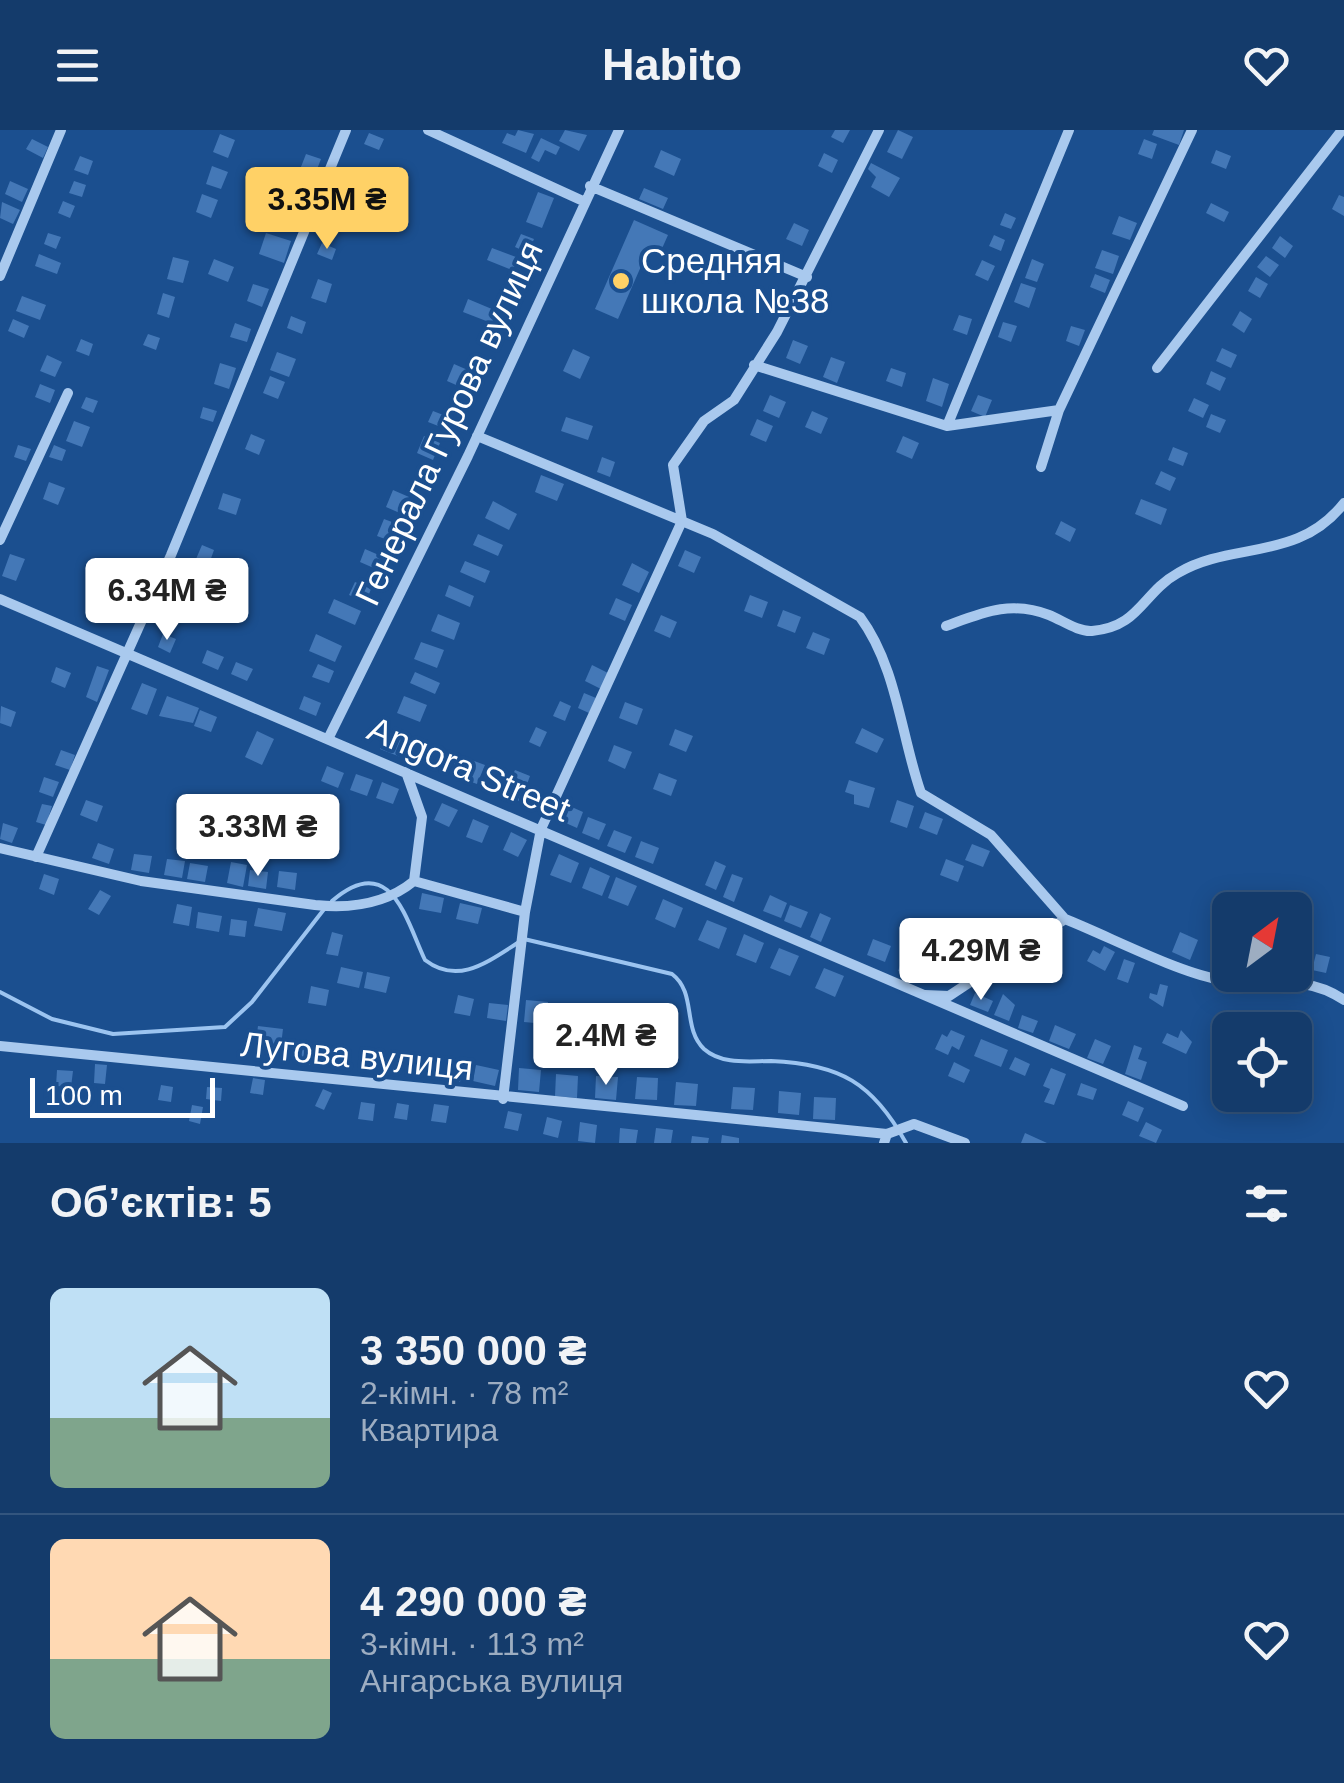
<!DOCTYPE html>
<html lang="uk">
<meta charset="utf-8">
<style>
:root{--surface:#143b6b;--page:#1d4271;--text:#f1f3f6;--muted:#9dadc1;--line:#33557e;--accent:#ffd166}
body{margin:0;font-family:Arial,sans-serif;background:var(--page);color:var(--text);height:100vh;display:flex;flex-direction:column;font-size:38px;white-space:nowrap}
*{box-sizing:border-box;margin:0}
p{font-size:32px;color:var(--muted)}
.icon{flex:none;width:55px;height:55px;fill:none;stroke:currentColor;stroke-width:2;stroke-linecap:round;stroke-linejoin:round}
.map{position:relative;height:1013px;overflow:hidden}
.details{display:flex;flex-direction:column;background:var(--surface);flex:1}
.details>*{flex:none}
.needle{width:65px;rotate:32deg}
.tools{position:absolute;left:1212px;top:762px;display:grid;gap:20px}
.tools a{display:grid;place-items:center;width:100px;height:100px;border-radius:15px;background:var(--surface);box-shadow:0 5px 25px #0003,0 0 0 2px var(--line);font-size:50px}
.scale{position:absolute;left:30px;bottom:25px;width:185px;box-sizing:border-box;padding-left:10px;border:5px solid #fff;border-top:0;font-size:28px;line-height:35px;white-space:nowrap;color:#fff;-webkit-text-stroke:8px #1b4f8f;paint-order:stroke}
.price{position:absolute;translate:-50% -85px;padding:0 22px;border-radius:10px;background:#fff;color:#222;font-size:32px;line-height:65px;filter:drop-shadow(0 2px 5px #0008)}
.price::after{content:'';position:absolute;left:50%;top:60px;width:30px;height:22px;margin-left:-15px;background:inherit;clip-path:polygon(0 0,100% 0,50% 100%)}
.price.selected{background:var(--accent);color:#111}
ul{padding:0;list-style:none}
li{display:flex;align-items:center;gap:30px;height:250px;padding:0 50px}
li+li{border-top:2px solid var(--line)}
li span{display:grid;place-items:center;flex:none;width:280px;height:200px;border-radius:15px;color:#555}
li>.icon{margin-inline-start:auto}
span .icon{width:120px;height:120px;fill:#fffc;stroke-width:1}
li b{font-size:42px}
h2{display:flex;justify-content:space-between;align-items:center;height:120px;padding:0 50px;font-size:42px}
header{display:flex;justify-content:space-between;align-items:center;height:130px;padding:0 50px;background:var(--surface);font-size:45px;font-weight:800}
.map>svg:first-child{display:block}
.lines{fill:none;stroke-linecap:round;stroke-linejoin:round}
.stream{stroke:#9cc4f0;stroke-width:4}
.building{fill:#4478b7}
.street{stroke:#a9c9ee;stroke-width:10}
.poi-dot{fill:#ffd166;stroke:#1b4f8f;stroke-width:4}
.labels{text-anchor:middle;stroke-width:8;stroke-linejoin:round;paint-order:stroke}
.poi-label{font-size:35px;fill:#fff;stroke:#1b4f8f;text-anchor:start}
.street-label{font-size:35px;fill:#fff;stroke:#1b4f8f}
</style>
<header><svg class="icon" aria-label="menu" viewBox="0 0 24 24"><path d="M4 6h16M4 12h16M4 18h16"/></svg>Habito<svg class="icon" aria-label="heart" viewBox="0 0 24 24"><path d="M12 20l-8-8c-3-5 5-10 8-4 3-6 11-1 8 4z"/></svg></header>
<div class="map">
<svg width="1344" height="1013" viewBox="0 0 1344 1013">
<rect width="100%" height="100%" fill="#1b4f8f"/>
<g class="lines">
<path class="stream" d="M332,771C391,720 406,790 425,830C460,857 491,829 524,809L672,844C697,863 682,898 704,919C722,935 749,931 771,931C840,934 873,953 906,1013
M0,862L52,889L113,904L225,897L252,872L325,778"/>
</g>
<path class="building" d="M518,0L534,4L526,23L502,13L507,3L515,6Z
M565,0L587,5L579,21L559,11Z
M835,0H850L843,13L831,7Z
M898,0L913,7L902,29L887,22Z
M1154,0H1184L1179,15L1152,5Z
M369,3L384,9L379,20L364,14Z
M220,4L235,10L228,28L213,22Z
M541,8L560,17L556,25L545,20L539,32L531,28Z
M32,9L48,17L43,28L26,19Z
M1144,9L1157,14L1152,29L1138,24Z
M661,20L681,29L674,46L654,37Z
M1216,20L1231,26L1226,39L1211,33Z
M824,23L838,30L832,43L818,36Z
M306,24L321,29L314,47L299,42Z
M80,26L93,31L88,45L74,40Z
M871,33L900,48L889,67L871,57L876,47L868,39Z
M212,36L228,42L221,59L206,54Z
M10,51L28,59L22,72L5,64Z
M74,51L86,55L82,67L69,63Z
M347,51L365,57L357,76L340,69Z
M644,58L668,68L663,79L639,69Z
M538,62L554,68L542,98L526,92Z
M202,64L218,70L211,88L196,82Z
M1339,65L1344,67V86L1332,79Z
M282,68L297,74L291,92L275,86Z
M63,71L75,76L70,88L58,83Z
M2,72L20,80L13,94L0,88Z
M1211,73L1229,82L1224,92L1206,83Z
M341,75L357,81L351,97L335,90Z
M1005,83L1016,88L1011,99L1000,95Z
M1119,86L1137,93L1130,110L1112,104Z
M634,90L668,105L660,123L649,118L618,189L595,179Z
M794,93L809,100L802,116L786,109Z
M48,103L61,107L56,119L44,114Z
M266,103L291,111L284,133L259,124Z
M521,104L534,109L528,123L515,117Z
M994,105L1005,110L1001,121L989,116Z
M1280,106L1293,116L1285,128L1272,118Z
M322,113L336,119L332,130L317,124Z
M492,118L524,130L519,143L487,130Z
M1102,120L1119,126L1113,144L1095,138Z
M39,124L61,133L57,144L35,136Z
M1266,126L1279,135L1270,147L1257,137Z
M173,127L189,131L183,153L167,149Z
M214,129L234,137L228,152L208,144Z
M1032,129L1044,134L1037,152L1025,148Z
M982,130L995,136L988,151L975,145Z
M1095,144L1110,150L1105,163L1090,157Z
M1256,147L1268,154L1260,168L1248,161Z
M318,149L332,154L326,173L311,168Z
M1021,153L1036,158L1029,178L1014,172Z
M253,154L269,159L262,177L247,171Z
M163,163L175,167L169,188L157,184Z
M22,166L46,175L40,190L16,181Z
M468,169L499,182L494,194L463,182Z
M1240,181L1252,189L1244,203L1232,195Z
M959,185L972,189L967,205L953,200Z
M291,186L306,192L302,204L287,198Z
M13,189L29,196L24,208L8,201Z
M1003,192L1017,196L1011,212L998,207Z
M235,193L251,199L247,212L230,207Z
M1071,196L1085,200L1079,216L1066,211Z
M148,204L160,208L156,220L143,215Z
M81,209L93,214L89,226L76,221Z
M793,210L808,216L800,234L786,228Z
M1222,218L1237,225L1231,238L1216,231Z
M573,219L590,227L580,249L563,241Z
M277,222L296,229L289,247L270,240Z
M47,225L62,232L55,247L40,241Z
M831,227L845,232L837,253L823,247Z
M220,233L236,238L229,259L214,254Z
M454,234L470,241L463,258L447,251Z
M891,238L906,243L902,257L886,251Z
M1211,241L1226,248L1220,261L1206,254Z
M270,246L285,252L278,269L263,263Z
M933,248L949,254L942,277L926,271Z
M40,254L55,260L50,273L35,267Z
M770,265L786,272L779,288L763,281Z
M978,265L992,270L985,287L971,281Z
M86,267L98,271L93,283L81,278Z
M1194,268L1209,275L1203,288L1188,281Z
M203,277L217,281L213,292L200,288Z
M433,281L451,288L446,299L428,292Z
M812,281L828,288L821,304L805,297Z
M1211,284L1226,290L1220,303L1206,297Z
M566,287L593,296L588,310L561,301Z
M757,289L773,296L766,312L750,305Z
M74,291L90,297L82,317L66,311Z
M251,304L265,310L259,325L245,319Z
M424,306L440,313L433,330L417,323Z
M903,306L919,313L912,329L896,322Z
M18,315L31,319L26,331L14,327Z
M54,315L66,320L62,331L49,327Z
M1173,317L1188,323L1183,336L1168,330Z
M602,327L615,332L610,347L597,342Z
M1161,341L1176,348L1170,361L1155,354Z
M541,345L564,354L557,371L535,362Z
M49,352L65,358L58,375L43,369Z
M393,360L409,367L402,384L386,377Z
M223,363L241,369L236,385L218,379Z
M1141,369L1167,379L1161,395L1135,384Z
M493,371L517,384L509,400L485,388Z
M384,389L400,395L393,412L377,406Z
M1061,391L1076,399L1070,412L1055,404Z
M478,404L503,415L498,426L473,415Z
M202,415L214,420L209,434L196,429Z
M365,419L381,426L376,439L360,432Z
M685,420L701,427L694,443L678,436Z
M10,424L25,429L16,451L2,446Z
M465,431L490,441L485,453L460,442Z
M632,433L649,442L639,463L622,455Z
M355,452L371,459L366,472L349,465Z
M449,455L474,466L470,477L445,466Z
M750,465L768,472L762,488L744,481Z
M616,468L632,475L625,491L609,484Z
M334,469L361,481L355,495L328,483Z
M187,472L204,478L199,492L182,486Z
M783,480L801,487L795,503L777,496Z
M438,484L460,493L454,510L431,501Z
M661,485L677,492L670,508L654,501Z
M813,502L830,509L824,525L806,518Z
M163,504L176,509L170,523L158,517Z
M316,504L342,516L335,532L309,521Z
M421,512L444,520L437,538L414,529Z
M207,520L224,527L218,540L202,533Z
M236,532L253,539L247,551L231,544Z
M318,534L334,541L329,553L312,547Z
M592,535L608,543L601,559L585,551Z
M97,536L109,540L97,572L86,567Z
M56,537L71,543L65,558L51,552Z
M415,542L440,553L435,564L410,553Z
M142,553L157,559L147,585L131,579Z
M584,563L596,568L589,583L578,578Z
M167,566L199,578L193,593L159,586Z
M304,566L321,573L316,586L299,579Z
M404,566L427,575L420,592L397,583Z
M560,571L571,576L565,591L553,586Z
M625,572L643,579L637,595L619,588Z
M1,576L16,582L11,597L0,593Z
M200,580L217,587L211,602L194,596Z
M536,597L547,602L540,617L529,612Z
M862,598L884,609L877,623L855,613Z
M675,599L693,606L686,622L669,615Z
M257,601L274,609L262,635L245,627Z
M387,602L409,611L403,628L380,619Z
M614,615L632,622L625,639L608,631Z
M61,620L75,625L70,640L55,635Z
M458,625L485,635L477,654L463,649L466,640L454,635Z
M327,636L344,643L338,658L321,651Z
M515,640L530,646L526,657L510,651Z
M659,643L677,650L671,666L653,659Z
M356,644L373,650L367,666L350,660Z
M44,647L59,652L53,667L39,662Z
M849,650L875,658L869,678L854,674V665L845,662Z
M382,652L399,659L393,674L376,668Z
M522,659L537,665L533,677L517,670Z
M86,670L103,676L97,692L80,685Z
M897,670L914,676L907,698L890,692Z
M442,673L458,680L449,697L434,690Z
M42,674L52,676L46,695L36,692Z
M565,674L583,682L577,698L559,690Z
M925,682L943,689L937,705L919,698Z
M588,687L606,694L599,710L582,703Z
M473,689L489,696L482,713L466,707Z
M3,693L18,698L12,713L0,709Z
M614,700L632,707L625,723L607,716Z
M511,702L527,710L518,727L503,720Z
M641,711L659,718L653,734L635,727Z
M98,713L114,719L109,734L92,728Z
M972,714L990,721L983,737L965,730Z
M134,724L152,726L149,743L131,740Z
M559,724L579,733L571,753L550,745Z
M167,729L185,731L182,748L164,745Z
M946,729L964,736L958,752L940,745Z
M715,731L726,736L716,760L705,755Z
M231,732L247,735L243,757L227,753Z
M190,733L208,736L205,752L187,749Z
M590,737L610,746L602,766L582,758Z
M250,740L268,742L266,759L248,756Z
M279,741L297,743L295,760L277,757Z
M44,744L59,749L54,765L39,759Z
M732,744L743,748L734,772L723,767Z
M616,747L637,756L628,776L608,768Z
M100,760L111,766L99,785L88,779Z
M422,763L444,768L441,783L419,779Z
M770,765L787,773L781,788L763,781Z
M663,769L683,778L675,798L655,789Z
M460,773L482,778L478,794L456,789Z
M177,774L192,777L189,796L173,793Z
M790,775L808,782L801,798L784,791Z
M258,778L286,783L282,801L254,796Z
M198,782L222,786L219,802L196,798Z
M820,783L831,788L821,812L810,807Z
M231,789L247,791L245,807L229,805Z
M707,790L727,798L719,819L698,810Z
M332,802L343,805L338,826L326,824Z
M1180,802L1198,810L1190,830L1172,822Z
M744,804L764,813L756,833L736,825Z
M873,809L891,816L885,832L867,825Z
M1104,816L1115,822L1105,841L1087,831L1093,820L1100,824Z
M779,818L799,826L790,846L770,838Z
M1316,824L1330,827L1326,843L1312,840Z
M904,825L922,832L916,848L898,841Z
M1124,829L1135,833L1128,853L1117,849Z
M341,837L363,842L359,858L337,853Z
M824,838L844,846L835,867L815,858Z
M367,842L390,847L386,863L364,858Z
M1160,854L1168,856L1163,877L1149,868L1150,863L1157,865Z
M311,856L329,860L326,876L308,873Z
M975,863L993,871L988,882L970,875Z
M1003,864L1015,875L1009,891L994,885Z
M458,865L474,869L470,886L454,883Z
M526,870L548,872L546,894L524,892Z
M489,873L508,875L506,891L487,888Z
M556,875L578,877L576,899L555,898Z
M597,884L619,886L617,908L595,906Z
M1022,885L1038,891L1033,903L1018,898Z
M1055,895L1076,904L1069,919L1049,911Z
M258,896L283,899L281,915L256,911Z
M951,900L965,906L959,920L952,916L948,925L935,919L942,904L947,907Z
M1181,900L1192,912L1186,924L1162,913L1167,903L1178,908Z
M981,909L1008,920L1001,937L974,926Z
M1095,909L1111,916L1103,934L1087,928Z
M1134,915L1142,918L1138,929L1147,932L1141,950L1125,944Z
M300,918L312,920L310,935L297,933Z
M337,921L350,924L347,939L335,937Z
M363,925L375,927L373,943L360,941Z
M410,927L422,929L420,944L407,942Z
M1015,927L1030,934L1025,946L1009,939Z
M954,932L970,940L964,953L948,946Z
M95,934L107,935L105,954L94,953Z
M450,935L463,937L460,952L448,950Z
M476,935L499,940L495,956L473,951Z
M519,938L541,940L539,962L518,960Z
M1051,938L1066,944L1054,975L1044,972L1050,959L1043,956Z
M57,940L73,941L71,957L56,956Z
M1222,942L1230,946V962L1216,956Z
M556,944L578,946L577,968L555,966Z
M596,946L618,947L616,970L595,968Z
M637,947L658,948L657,970L635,969Z
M253,948L265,950L263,965L250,963Z
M676,952L698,954L696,976L674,975Z
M1081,953L1097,959L1093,970L1077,965Z
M161,955L173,957L171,972L158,970Z
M207,957L222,958L221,971L206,969Z
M733,957L755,958L753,980L731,979Z
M323,959L332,963L324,980L315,976Z
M779,961L801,963L799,985L778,983Z
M814,967L836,968L835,990L813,989Z
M1128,971L1144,978L1138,992L1122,985Z
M361,972L375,974L373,991L358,989Z
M397,973L409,975L407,990L394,988Z
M434,974L449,976L446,993L431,991Z
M192,975L203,977L200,994L189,991Z
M508,981L522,984L518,1001L504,998Z
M547,987L562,991L558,1008L543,1004Z
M580,992L597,995L595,1013L578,1011Z
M1146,992L1162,1000L1156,1013L1139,1006Z
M620,998L638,1000L636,1013H619Z
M656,998L673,1000L671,1013H654Z
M1025,1003L1047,1013H1021Z
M722,1005L739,1008V1013H721Z
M692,1006L709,1008L708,1013H691Z"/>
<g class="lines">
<path class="street" d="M428,0L583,71
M590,56L807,147
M0,146L61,0
M754,235L947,296L1059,280
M1157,238L1342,0
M947,296L1069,0
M477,306L713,404L860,487C897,537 901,606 921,663L991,705L1065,789
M1041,337L1059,280L1192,0
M0,410L68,263
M0,469L1183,976
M946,496C982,483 1010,470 1049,485C1062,490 1078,502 1092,501C1140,497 1142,463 1178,443C1232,411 1298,432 1344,373
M328,609L468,326L619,0
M0,718L141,751L315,775C352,779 386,774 414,751L422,687L406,642
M36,727L171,425L346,0
M414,751L525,782
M925,865L949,866L1065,789C1108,806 1175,841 1217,849C1259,858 1302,841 1344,870
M0,916L887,1004
M503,969L525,782L541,699L682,391L673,335L704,291L734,270L777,202L879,0
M884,1013L887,1004L914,994L965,1013"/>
</g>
<circle class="poi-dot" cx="621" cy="151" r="10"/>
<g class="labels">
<g class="poi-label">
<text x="641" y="143">Средняя<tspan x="641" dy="40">школа №38</tspan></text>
</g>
<g class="street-label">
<text transform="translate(449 293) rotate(-65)" y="12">Генерала Гурова вулиця</text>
<text transform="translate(469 639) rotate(23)" y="12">Angora Street</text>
<text transform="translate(357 926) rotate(6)" y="12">Лугова вулиця</text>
</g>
</g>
</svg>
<div class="tools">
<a><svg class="needle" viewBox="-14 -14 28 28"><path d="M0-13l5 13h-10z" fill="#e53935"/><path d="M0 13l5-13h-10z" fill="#9dadc1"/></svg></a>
<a><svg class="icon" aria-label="locate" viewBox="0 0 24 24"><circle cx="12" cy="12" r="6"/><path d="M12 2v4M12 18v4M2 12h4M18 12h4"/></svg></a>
</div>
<div class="scale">100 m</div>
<b class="price selected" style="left:327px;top:122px">3.35M ₴</b>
<b class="price" style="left:167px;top:513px">6.34M ₴</b>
<b class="price" style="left:258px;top:749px">3.33M ₴</b>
<b class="price" style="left:981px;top:873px">4.29M ₴</b>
<b class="price" style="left:606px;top:958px">2.4M ₴</b>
</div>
<section class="details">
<h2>Об’єктів: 5<svg class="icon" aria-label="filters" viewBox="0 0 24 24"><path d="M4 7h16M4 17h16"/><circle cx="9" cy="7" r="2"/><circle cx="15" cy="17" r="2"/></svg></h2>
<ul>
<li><span style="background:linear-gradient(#bfe0f5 65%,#7fa58c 0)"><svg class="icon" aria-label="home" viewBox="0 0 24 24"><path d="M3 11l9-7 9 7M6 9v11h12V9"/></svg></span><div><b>3 350 000 ₴</b><p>2-кімн. · 78 m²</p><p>Квартира</p></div><svg class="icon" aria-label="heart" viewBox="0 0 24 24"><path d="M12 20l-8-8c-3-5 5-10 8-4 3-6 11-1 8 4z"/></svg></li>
<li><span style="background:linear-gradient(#ffd9b3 60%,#7fa58c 0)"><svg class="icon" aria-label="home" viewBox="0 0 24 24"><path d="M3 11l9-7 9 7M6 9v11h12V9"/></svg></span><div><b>4 290 000 ₴</b><p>3-кімн. · 113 m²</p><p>Ангарська вулиця</p></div><svg class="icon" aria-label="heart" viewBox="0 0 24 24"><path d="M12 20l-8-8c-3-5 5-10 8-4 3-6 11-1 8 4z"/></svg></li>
</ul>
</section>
